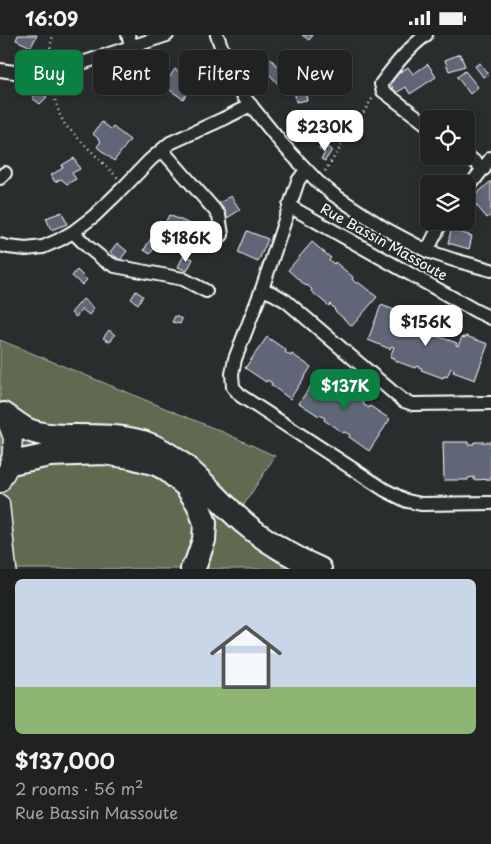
<!DOCTYPE html>
<meta charset="utf-8">
<style>
:root{--surface:#202222;--page:#282a2a;--text:#f1f3f6;--muted:#a2a4a5;--line:#3d3f40;--accent:#0b8043}
body{margin:0;font-family:"Playpen Sans",sans-serif;background:var(--page);color:var(--text);height:100vh;display:flex;flex-direction:column;font-size:19px;white-space:nowrap}
*{box-sizing:border-box;margin:0}
p{font-size:16px;color:var(--muted)}
.icon{flex:none;width:28px;height:28px;fill:none;stroke:currentColor;stroke-width:2;stroke-linecap:round;stroke-linejoin:round}
.map{position:relative;height:534px;overflow:hidden}
.details{display:flex;flex-direction:column;background:var(--surface);flex:1}
.details>*{flex:none}
.guide{position:absolute;left:15px;top:15px;width:461px;height:45px;display:flex;gap:10px}
.controls{position:absolute;left:420px;top:75px;display:grid;gap:10px}
.controls a{display:grid;place-items:center;width:55px;height:55px;border-radius:8px;background:var(--surface);box-shadow:0 2px 8px #0003,0 0 0 1px var(--line);font-size:25px}
.price{position:absolute;translate:-50% -42px;padding:0 11px;border-radius:10px;background:#fff;color:#222;font-size:16px;line-height:32px;filter:drop-shadow(0 1px 2px #0008)}
.price::after{content:'';position:absolute;left:50%;top:30px;width:15px;height:11px;margin-left:-8px;background:inherit;clip-path:polygon(0 0,100% 0,50% 100%)}
.price.on{background:var(--accent);color:#fff}
ul{padding:0;list-style:none}
li{display:grid;align-content:center;gap:10px;height:265px;padding:0 15px}
li+li{border-top:1px solid var(--line)}
li span{display:grid;place-items:center;height:155px;border-radius:8px;color:#555}
li>.icon{margin-inline-start:auto}
span .icon{width:90px;height:90px;fill:#fffc;stroke-width:1}
li b{font-size:21px}
.tag{padding:0 18px;border-radius:8px;background:var(--surface);box-shadow:0 2px 8px #0003,0 0 0 1px var(--line);font-size:18px;line-height:45px}
.tag.on{background:var(--accent);color:#fff}
.status{display:flex;justify-content:space-between;align-items:center;height:35px;padding:0 25px;background:var(--surface);direction:ltr}
.status svg{height:14px;fill:currentColor}
.map>svg:first-child{display:block}
.green{fill:#5f6a51;stroke:#afb4a8}
.building{fill:#606577;stroke:#fff}
.lines{fill:none;stroke-linecap:round;stroke-linejoin:round}
.street-casing{stroke:#fff;stroke-width:16}
.secondary-casing{stroke:#fff;stroke-width:21}
.highway-casing{stroke:#fff;stroke-width:26}
.path{stroke:#fff;stroke-width:2.5;stroke-dasharray:1 4;stroke-linecap:butt}
.street{stroke:#2a2d2e;stroke-width:12}
.secondary{stroke:#2a2d2e;stroke-width:18}
.highway{stroke:#2a2d2e;stroke-width:22}
.labels{text-anchor:middle;stroke-width:4;stroke-linejoin:round;paint-order:stroke}
.street-label{font-size:14px;fill:#fff;stroke:#2a2d2e}
</style>
<div class="status"><b>16:09</b><svg viewBox="0 0 49 12"><path d="M0 12V9h3v3zM5 12V6h3v6zM10 12V3h3v9zM15 12V0h3v12zM26 1h20v11H26zM47 4h2v5h-2z"/></svg></div>
<div class="map">
<svg width="491" height="534" viewBox="0 0 491 534">
<rect width="100%" height="100%" fill="#2a2d2e"/>
<filter id="ink" filterUnits="userSpaceOnUse"><feTurbulence type="fractalNoise" baseFrequency=".02" numOctaves="2"/><feDisplacementMap in="SourceGraphic" scale="10" xChannelSelector="R" yChannelSelector="G"/><feConvolveMatrix kernelMatrix="1 2 1 2 8 2 1 2 1" color-interpolation-filters="sRGB"/></filter>
<g filter="url(#ink)">
<path class="green" d="M0,305L223,397L275,421L233,487C248,501 271,525 288,534H0Z"/>
<path class="building" d="M18,0H37L31,12L16,5Z
M302,0H313L309,5Z
M290,14L299,20L292,29L283,23Z
M460,19L465,31L449,36L445,25Z
M270,23L287,42L279,50L261,30Z
M480,28L488,39L483,42L475,31Z
M428,29L436,42L410,59L406,52L396,58L388,45L408,32L413,39Z
M175,34L195,48L183,64L164,51Z
M465,36L478,52L470,59L457,42Z
M40,40L47,48L37,57L30,50Z
M304,51L307,65L296,67L294,53Z
M39,56L47,62L40,69L32,63Z
M102,87L111,94L113,92L130,105L114,126L97,112L101,106L93,99Z
M331,93L339,99L333,108L324,102Z
M322,109L332,115L325,126L321,124L325,118L319,114Z
M74,123L80,134L72,138L76,144L67,149L61,144L55,147L51,140L63,133L62,130Z
M491,146V180L487,183L471,164Z
M231,161L240,175L227,183L218,169Z
M62,177L67,189L51,195L46,183Z
M169,180L195,191L186,211L170,203L171,199L175,201L179,193L172,190L169,195L163,192Z
M451,195L472,201L469,214L448,208Z
M247,196L268,204L258,227L238,218Z
M151,203L158,208L150,219L144,215Z
M312,207L331,223L329,225L334,229L335,227L353,242L352,244L357,249L358,247L377,262L352,291L334,275L335,274L330,269L329,271L311,256L312,254L307,250L306,251L288,235Z
M117,208L127,216L120,225L110,217Z
M184,220L193,224L187,236L178,232Z
M77,235L87,245L82,250L72,241Z
M136,256L143,261L138,269L131,264Z
M83,264L94,273L89,280L82,274L76,282L71,278Z
M381,270L403,278L402,280L406,282L402,290L405,291L406,289L428,298L427,300L433,302L434,300L457,308L456,310L458,311L462,302L465,303L466,301L488,309L475,345L453,337L454,334L451,333L447,342L444,341L443,343L421,335L422,333L416,331L415,333L393,325L394,323L390,322L394,312L391,311L390,314L368,305Z
M175,281L182,284L180,289L172,287Z
M109,295L115,300L110,307L103,303Z
M267,302L286,315L285,317L291,321L292,319L311,332L290,364L271,350L272,348L267,345L266,347L245,333Z
M320,337L340,350L338,352L344,356L345,354L364,367L363,369L369,373L370,371L390,384L369,416L349,402L350,400L345,397L343,398L324,385L325,383L320,380L319,381L299,368Z
M443,407H468V409H474V407H491V444L474,445V442L468,443V445H444Z"/>
<g class="lines">
<g class="street-casing">
<path id="street" d="M128,0L132,12
M217,0L226,25L244,62L282,109L318,147L334,160L384,193L427,216L454,225L491,235
M426,0C408,13 394,31 381,49L383,56L429,91
M0,35L14,37H31L62,34L82,28L167,0
M162,115L219,180L222,200
M466,120L484,134
M306,135L298,146L262,254L235,324L232,339L233,352L241,361L385,455L407,466L421,469L491,468
M0,143L5,138
M466,156L491,123
M289,171L476,276L491,283
M73,197L88,212L104,225L115,231L183,244L206,256
M0,210L8,212L26,214L43,212L59,205L73,197L94,181L125,151L150,125L170,108L223,84L251,70
M427,216L442,186
M262,254L274,259L286,266L395,359L404,366L413,369L491,368"/>
</g>
<g class="secondary-casing">
<path id="secondary" d="M0,448L11,428L13,403L4,379L2,378
M0,469L7,534"/>
</g>
<g class="highway-casing">
<path id="highway" d="M4,379C11,384 19,390 26,394C41,401 59,401 75,401C97,401 121,401 143,407C185,421 211,459 243,487C265,506 293,522 320,534
M11,428L50,420L103,418L131,422L156,429L166,434L186,451L198,469L205,488L204,505L196,528L192,534"/>
</g>
<path class="path" d="M48,23L53,0
M49,46L60,80L65,90L118,143
M325,136L374,61"/>
<use href="#street" class="street"/>
<use href="#secondary" class="secondary"/>
<use href="#highway" class="highway"/>
</g>
</g>
<g class="labels">
<g class="street-label">
<text transform="translate(384 207) rotate(29)" y="5">Rue Bassin Massoute</text>
</g>
</g>
</svg>
<div class="controls">
<a><svg class="icon" aria-label="locate" viewBox="0 0 24 24"><circle cx="12" cy="12" r="6"/><path d="M12 2v4M12 18v4M2 12h4M18 12h4"/></svg></a>
<a><svg class="icon" aria-label="layers" viewBox="0 0 24 24"><path d="M12 4l9 5-9 5-9-5zM3 14l9 5 9-5"/></svg></a>
</div>
<b class="price" style="left:325px;top:117px">$230K</b>
<b class="price" style="left:186px;top:228px">$186K</b>
<b class="price" style="left:426px;top:312px">$156K</b>
<b class="price on" style="left:345px;top:376px">$137K</b>
<div class="guide">
<a class="tag on">Buy</a>
<a class="tag">Rent</a>
<a class="tag">Filters</a>
<a class="tag">New</a>
</div>
</div>
<section class="details">
<ul>
<li><span style="background:linear-gradient(#c9d6e8 70%,#8fb573 0)"><svg class="icon" aria-label="home" viewBox="0 0 24 24"><path d="M3 11l9-7 9 7M6 9v11h12V9"/></svg></span><div><b>$137,000</b><p>2 rooms · 56 m²</p><p>Rue Bassin Massoute</p></div></li>
</ul>
</section>
